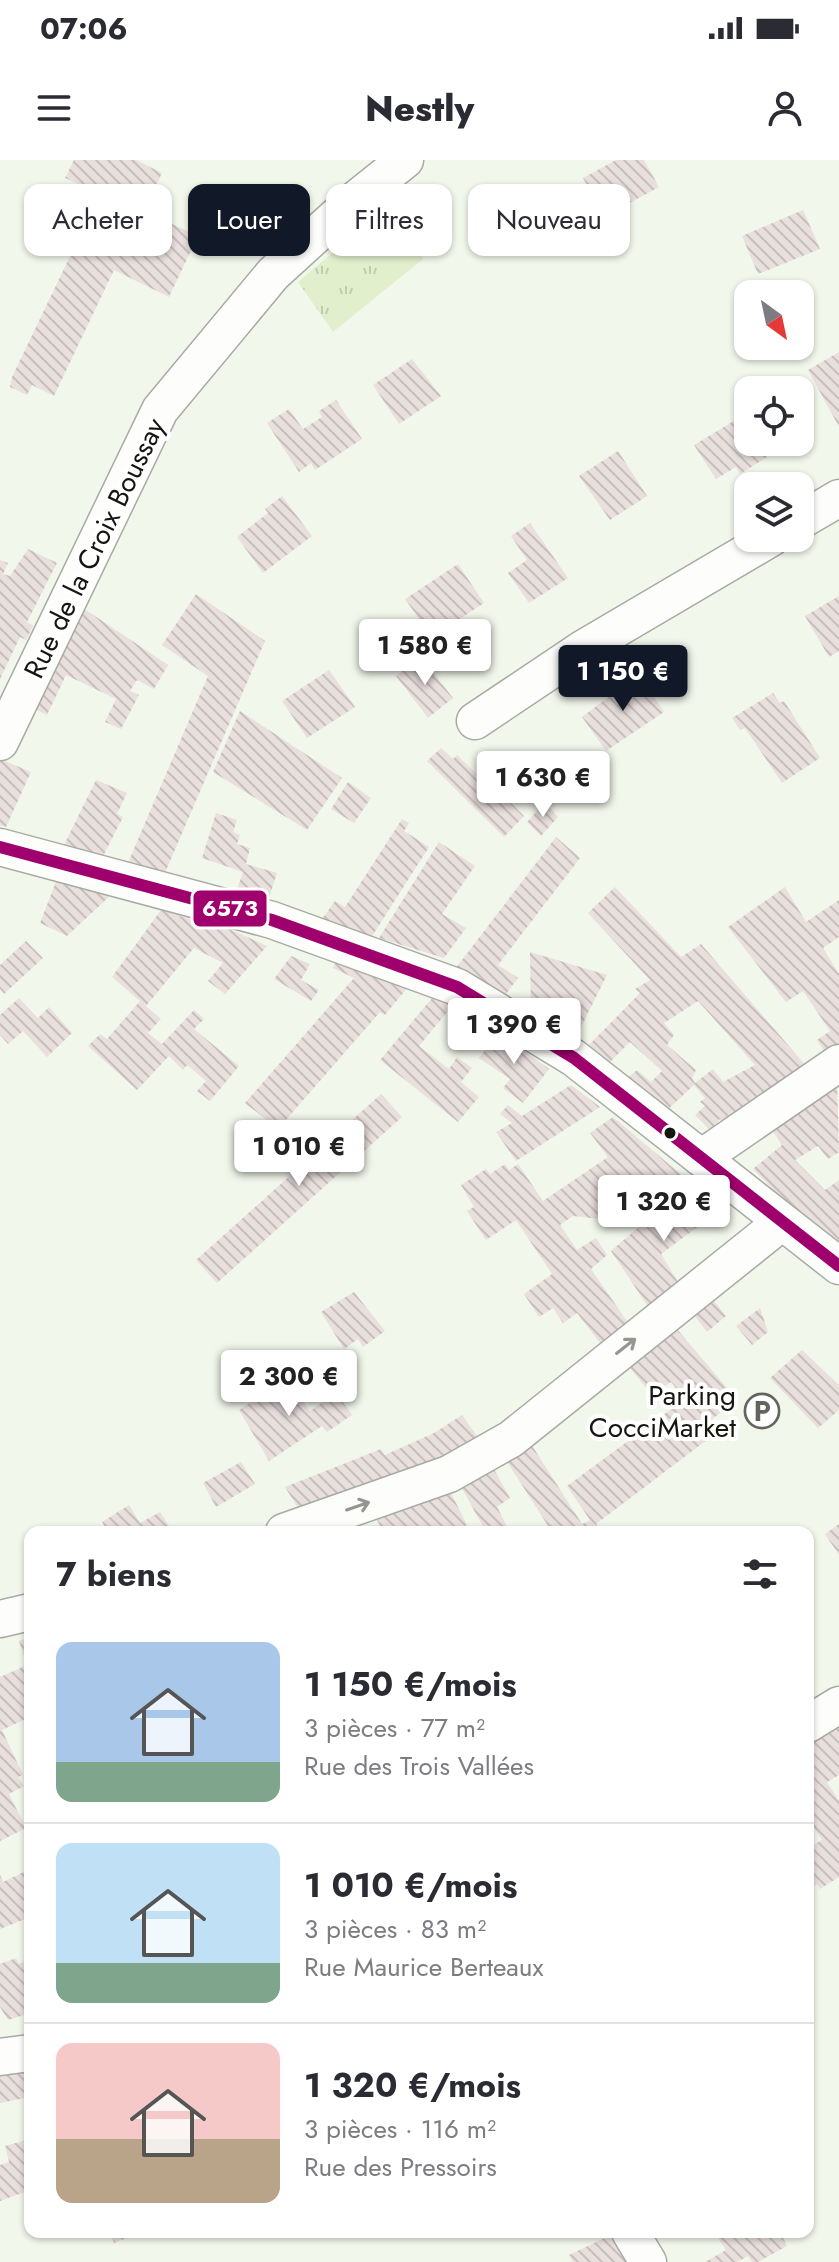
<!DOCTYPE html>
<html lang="fr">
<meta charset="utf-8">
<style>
:root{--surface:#fff;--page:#f7f7f7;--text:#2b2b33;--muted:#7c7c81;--line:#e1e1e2;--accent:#111827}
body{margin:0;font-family:Jost,sans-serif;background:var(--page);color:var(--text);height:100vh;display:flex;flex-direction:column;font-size:30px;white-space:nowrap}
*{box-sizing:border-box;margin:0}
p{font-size:26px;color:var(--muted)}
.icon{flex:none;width:44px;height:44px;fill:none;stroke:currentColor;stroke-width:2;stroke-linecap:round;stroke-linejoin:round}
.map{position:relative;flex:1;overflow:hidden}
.drawer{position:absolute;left:24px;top:1366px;width:790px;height:712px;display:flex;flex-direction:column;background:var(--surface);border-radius:16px;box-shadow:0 2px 6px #0004}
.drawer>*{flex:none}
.guide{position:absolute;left:24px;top:24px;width:792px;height:72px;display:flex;gap:16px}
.needle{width:52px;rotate:147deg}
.buttons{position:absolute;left:734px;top:120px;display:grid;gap:16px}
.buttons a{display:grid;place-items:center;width:80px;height:80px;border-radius:16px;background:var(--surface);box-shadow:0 2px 6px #0004;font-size:40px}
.price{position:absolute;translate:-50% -68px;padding:0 18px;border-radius:8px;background:#fff;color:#222;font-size:26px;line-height:52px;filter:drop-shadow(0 2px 4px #0008)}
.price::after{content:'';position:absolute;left:50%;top:48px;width:24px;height:18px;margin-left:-12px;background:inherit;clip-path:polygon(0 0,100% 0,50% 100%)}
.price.on{background:var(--accent);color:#fff}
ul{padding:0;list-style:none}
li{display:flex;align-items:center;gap:24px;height:200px;padding:0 32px}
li+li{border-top:2px solid var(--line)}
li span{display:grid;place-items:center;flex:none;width:224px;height:160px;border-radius:16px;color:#555}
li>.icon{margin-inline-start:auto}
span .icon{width:96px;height:96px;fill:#fffc;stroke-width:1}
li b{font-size:34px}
h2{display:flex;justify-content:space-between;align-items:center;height:96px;padding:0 32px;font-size:34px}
.tag{padding:0 28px;border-radius:16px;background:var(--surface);box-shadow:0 2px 6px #0004;font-size:28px;line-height:72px}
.tag.on{background:var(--accent);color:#fff}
.status{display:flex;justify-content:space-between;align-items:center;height:56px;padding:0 40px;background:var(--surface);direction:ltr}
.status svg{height:22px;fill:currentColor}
header{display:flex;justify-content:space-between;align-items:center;height:104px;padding:0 32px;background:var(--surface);font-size:36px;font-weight:800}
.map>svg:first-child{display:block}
.park{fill:url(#park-tufts)}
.building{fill:url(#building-back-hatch);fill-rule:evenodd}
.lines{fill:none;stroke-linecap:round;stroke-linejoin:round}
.minor-casing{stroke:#a7aba3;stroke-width:39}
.minor{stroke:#fdfefc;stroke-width:36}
.bus-1-casing{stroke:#fff;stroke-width:18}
.bus-1{stroke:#a0006e;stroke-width:12}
.oneway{stroke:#949692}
.bus-dot{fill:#141610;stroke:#fff;stroke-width:3}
.labels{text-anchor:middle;stroke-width:8;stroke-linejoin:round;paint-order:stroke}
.street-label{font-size:28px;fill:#141610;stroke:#fff}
.poi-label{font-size:28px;fill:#141610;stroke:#fff;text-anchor:end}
.line-badge{stroke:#fff;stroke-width:3}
.badge-label{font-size:22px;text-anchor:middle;font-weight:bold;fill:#fff}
</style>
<div class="status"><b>07:06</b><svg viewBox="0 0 49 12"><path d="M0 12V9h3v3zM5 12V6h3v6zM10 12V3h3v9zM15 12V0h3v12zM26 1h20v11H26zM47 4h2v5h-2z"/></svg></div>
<header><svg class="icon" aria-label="menu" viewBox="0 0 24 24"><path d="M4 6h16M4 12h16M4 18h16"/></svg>Nestly<svg class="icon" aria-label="person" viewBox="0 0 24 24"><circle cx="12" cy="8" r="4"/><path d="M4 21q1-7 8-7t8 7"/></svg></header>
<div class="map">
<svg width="839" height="2102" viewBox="0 0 839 2102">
<defs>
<pattern id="park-tufts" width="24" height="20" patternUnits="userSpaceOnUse" patternTransform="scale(2)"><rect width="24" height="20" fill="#e1efcd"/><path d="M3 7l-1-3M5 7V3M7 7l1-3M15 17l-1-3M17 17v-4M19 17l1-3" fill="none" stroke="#c0ccaf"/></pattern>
<pattern id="building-back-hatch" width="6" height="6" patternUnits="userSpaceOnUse" patternTransform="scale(2)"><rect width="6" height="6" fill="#e9dfdd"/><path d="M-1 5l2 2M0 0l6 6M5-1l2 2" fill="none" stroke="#c7bfbd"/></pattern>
</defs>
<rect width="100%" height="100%" fill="#f2f7ec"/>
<path class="park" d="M390,44L423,99L333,172L298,122Z"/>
<path class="building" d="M74,0H136L162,13L144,51L198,76L169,137L114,110L54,236L32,225L27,235L10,227L12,217L100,34L65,18Z
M616,0H644L659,27L604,57L583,18Z
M533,29L551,65L504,91L484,54Z
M803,50L820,89L758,114L742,76Z
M839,192V267L808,210Z
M412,199L441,236L399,264L373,225Z
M336,240L362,279L315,310L311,303L299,312L267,263L289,249L303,269L322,257L319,251Z
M742,256L748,266V282H758L767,297L740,314L736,307L716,319L694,285Z
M618,291L647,336L610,360L579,316Z
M282,336L312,376L263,413L237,377L268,353L265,349Z
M530,363L568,418L529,443L508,413L527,400L511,376Z
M28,389L57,403L27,462L33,466L26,480L20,477L0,519V400L8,403L3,414L10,416Z
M458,404L484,443L432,477L405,439Z
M196,434L265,481L164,715L127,705L208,516L162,485Z
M839,436V491L829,497L805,456Z
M74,442L168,505L154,529L137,520L130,531L139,535L121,569L105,562L116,539L66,515L47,555L25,544Z
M421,497L453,538L428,558L396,516Z
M329,510L355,547L307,578L282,541Z
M639,514L664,552L606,591L582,557Z
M773,533L780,543L784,541L820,598L782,623L745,568L740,570L732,558Z
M240,551L342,618L307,670L213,612Z
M441,588L453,599L457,595L483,620L486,618L524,656L504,677L427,601Z
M0,599L31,612L6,667L0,665Z
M96,620L127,633L117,654L123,657L102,698L63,687Z
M348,622L371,638L354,663L331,649Z
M545,642L558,657L541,676L527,662Z
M216,653L237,660L233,672L240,675L237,684L250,688L246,704L277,713L267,744L235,735L243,712L202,698Z
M402,659L409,663L404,671L429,687L369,781L322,759L335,741L345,747Z
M556,677L580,698L498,805L518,818L503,838L452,813Z
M439,682L475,706L442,754L466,768L444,798L379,778Z
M57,719L111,735L67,776L40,763Z
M615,727L681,797L701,784L807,907L724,964L720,959L710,970L695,955L705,946L700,942L705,938L694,925L663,954L624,921L637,910L651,922L662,911L630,882L606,906L585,889L640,833L635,829L650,820L588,753ZM698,841L755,905L723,922L713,909L695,923L692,918L696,910L667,885L674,875L664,863Z
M785,727L806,762L839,740V777L823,788L839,814V885L826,894L817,880L830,871L803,831L786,842L728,767Z
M161,750L211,766L214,762L267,786L225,834L208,821L223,803L194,788L146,846L161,859L148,873L162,884L194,850L204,859L194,869L239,906L210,941L197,931L206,921L187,905L183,910L169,896L137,930L88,886L100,874L107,879L140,841L112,817Z
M26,781L43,798L4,834L0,829V805Z
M530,792L607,815L574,881L531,855Z
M291,796L310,804L301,820L319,830L311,841L274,819Z
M338,798L408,827L385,855L380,852L278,969L245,943L354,818L333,808Z
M433,837L453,845L419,886L449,909L457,897L472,908L461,922L479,937L458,962L380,900Z
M19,838L38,858L49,847L72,873L47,897L23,871L8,884L0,875V855Z
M499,872L549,909L523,943L503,928L510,919L479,898Z
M837,923L839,992L828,999L818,986L795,1000L825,1030L839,1020V1084L808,1065L753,1009L782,985L772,970Z
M571,925L600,947L516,1001L496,972L512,963L500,954L508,945L522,956Z
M381,934L402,957L217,1123L196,1100Z
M613,957L684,1017L663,1033L650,1017L630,1031L624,1022L599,1038L609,1060L573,1056L560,1065L577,1090L596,1078L607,1095L591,1109L631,1167L604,1188L577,1153L563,1163L553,1148L539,1157L524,1134L552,1114L516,1060L486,1080L467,1051L474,1047L461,1025L486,1009L490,1014L505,1004L509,1010L518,1004L543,1041L608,997L590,973Z
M705,1021L726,1046L661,1094L681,1127L651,1151L611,1091L641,1065Z
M354,1132L385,1171L363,1187L358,1179L344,1189L321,1152Z
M708,1133L726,1156L707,1172L689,1148Z
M760,1148L768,1172L752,1185L736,1166Z
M671,1162L727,1228L724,1230L733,1244L712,1259L720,1270L596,1364L601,1372H552L504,1297L529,1281L582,1364L590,1360L567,1326L685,1239L671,1222L652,1235L627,1204Z
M802,1190L839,1225V1250L818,1268L770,1218Z
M287,1219L310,1251L336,1233L352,1255L327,1272L322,1266L269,1301L239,1250Z
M462,1255L479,1279L451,1299L300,1351L285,1327L381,1289L385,1295L434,1273Z
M241,1302L255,1324L216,1347L203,1323Z
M491,1304L510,1338L497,1347L510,1372H486L459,1323Z
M450,1331L467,1365L451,1372H383L376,1358Z
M129,1345L140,1363L160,1352L173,1372H108L102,1362Z
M839,1364V1395L825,1374Z
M30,1477V1557L2,1570L23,1615L18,1617L24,1626L9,1634L26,1668L0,1681V1517L27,1505L19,1481Z
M839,1558V1615L827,1622L839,1641V1717L820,1729L817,1724L808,1729V1688L822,1680L808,1659V1581Z
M30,1709V1738L23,1741L30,1757L0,1769V1715L3,1722Z
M16,1798L19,1804L30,1800V1853L8,1860L0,1847V1804Z
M30,1907V1937L0,1943V1912Z
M30,1979V2030L0,2041V2005L9,2002L5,1986Z
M110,2072H142L114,2083Z
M617,2072L640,2102H573L569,2095Z
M714,2072H794L783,2078L787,2086L758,2102H752L748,2096L737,2102H705L726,2090Z"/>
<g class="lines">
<g class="minor-casing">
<path id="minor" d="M800,361L839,338
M475,561L584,488L771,378
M0,582L160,250L273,114L351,43L405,0
M0,687L272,760L457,827L574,898L839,1106
M701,998L839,903
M284,1372L449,1314L511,1279L782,1062
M0,1459L30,1452
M808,1564L839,1545
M0,1897L30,1893
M630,2072L648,2102"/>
</g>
<use href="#minor" class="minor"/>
<g class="bus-1-casing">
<path id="bus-1" d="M0,687L272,760L457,827L574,898L839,1106"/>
</g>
<use href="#bus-1" class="bus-1"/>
</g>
<defs><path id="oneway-shaft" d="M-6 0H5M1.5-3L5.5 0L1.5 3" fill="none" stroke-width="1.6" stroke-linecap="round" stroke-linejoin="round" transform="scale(2)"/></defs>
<g class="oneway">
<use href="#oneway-shaft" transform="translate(626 1186) rotate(-38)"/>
<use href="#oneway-shaft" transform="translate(358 1346) rotate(-19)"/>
</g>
<defs>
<g id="parking-ring" transform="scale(1.8)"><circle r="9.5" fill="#fff" stroke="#62655d" stroke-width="1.5"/><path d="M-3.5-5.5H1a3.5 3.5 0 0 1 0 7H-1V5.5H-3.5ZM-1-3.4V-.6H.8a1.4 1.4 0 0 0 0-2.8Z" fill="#62655d"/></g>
</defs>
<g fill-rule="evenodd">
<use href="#parking-ring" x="762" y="1251"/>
</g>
<circle class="bus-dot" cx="670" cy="973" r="7"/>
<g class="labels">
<g class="street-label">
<text transform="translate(94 388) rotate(-64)" y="10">Rue de la Croix Boussay</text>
</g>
<g class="poi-label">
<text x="736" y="1245">Parking<tspan x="736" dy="32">CocciMarket</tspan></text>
</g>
</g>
<rect class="line-badge" x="192" y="729" width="76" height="39" rx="8" fill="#a0006e"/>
<g class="badge-label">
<text x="230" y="756">6573</text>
</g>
</svg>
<div class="buttons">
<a><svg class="needle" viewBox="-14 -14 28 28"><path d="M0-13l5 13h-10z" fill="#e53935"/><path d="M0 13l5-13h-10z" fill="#7c7c81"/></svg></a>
<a><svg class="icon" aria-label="locate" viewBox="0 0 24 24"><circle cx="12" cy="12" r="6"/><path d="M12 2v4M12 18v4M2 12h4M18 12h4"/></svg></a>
<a><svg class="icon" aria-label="layers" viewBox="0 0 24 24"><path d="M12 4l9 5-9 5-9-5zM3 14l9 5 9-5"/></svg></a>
</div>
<b class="price" style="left:425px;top:527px">1 580 €</b>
<b class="price on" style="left:623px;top:553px">1 150 €</b>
<b class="price" style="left:543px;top:659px">1 630 €</b>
<b class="price" style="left:514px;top:906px">1 390 €</b>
<b class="price" style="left:299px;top:1028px">1 010 €</b>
<b class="price" style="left:664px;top:1083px">1 320 €</b>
<b class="price" style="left:289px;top:1258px">2 300 €</b>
<div class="guide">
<a class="tag">Acheter</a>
<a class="tag on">Louer</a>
<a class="tag">Filtres</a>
<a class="tag">Nouveau</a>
</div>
<section class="drawer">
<h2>7 biens<svg class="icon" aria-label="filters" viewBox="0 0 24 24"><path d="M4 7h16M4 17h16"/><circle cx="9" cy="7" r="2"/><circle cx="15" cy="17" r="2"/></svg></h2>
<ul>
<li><span style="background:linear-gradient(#a9c7e8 75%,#7fa58c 0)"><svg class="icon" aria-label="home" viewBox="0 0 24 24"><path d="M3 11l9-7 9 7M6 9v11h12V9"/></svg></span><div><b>1 150 €/mois</b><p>3 pièces · 77 m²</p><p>Rue des Trois Vallées</p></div></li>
<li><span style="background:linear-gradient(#bfe0f5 75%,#7fa58c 0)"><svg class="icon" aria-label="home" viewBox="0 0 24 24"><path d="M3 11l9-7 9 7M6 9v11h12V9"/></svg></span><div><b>1 010 €/mois</b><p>3 pièces · 83 m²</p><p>Rue Maurice Berteaux</p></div></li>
<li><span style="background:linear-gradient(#f6c9c9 60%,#b9a48a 0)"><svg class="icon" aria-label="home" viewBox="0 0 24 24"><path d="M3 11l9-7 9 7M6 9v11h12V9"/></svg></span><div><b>1 320 €/mois</b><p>3 pièces · 116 m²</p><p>Rue des Pressoirs</p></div></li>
</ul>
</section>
</div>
